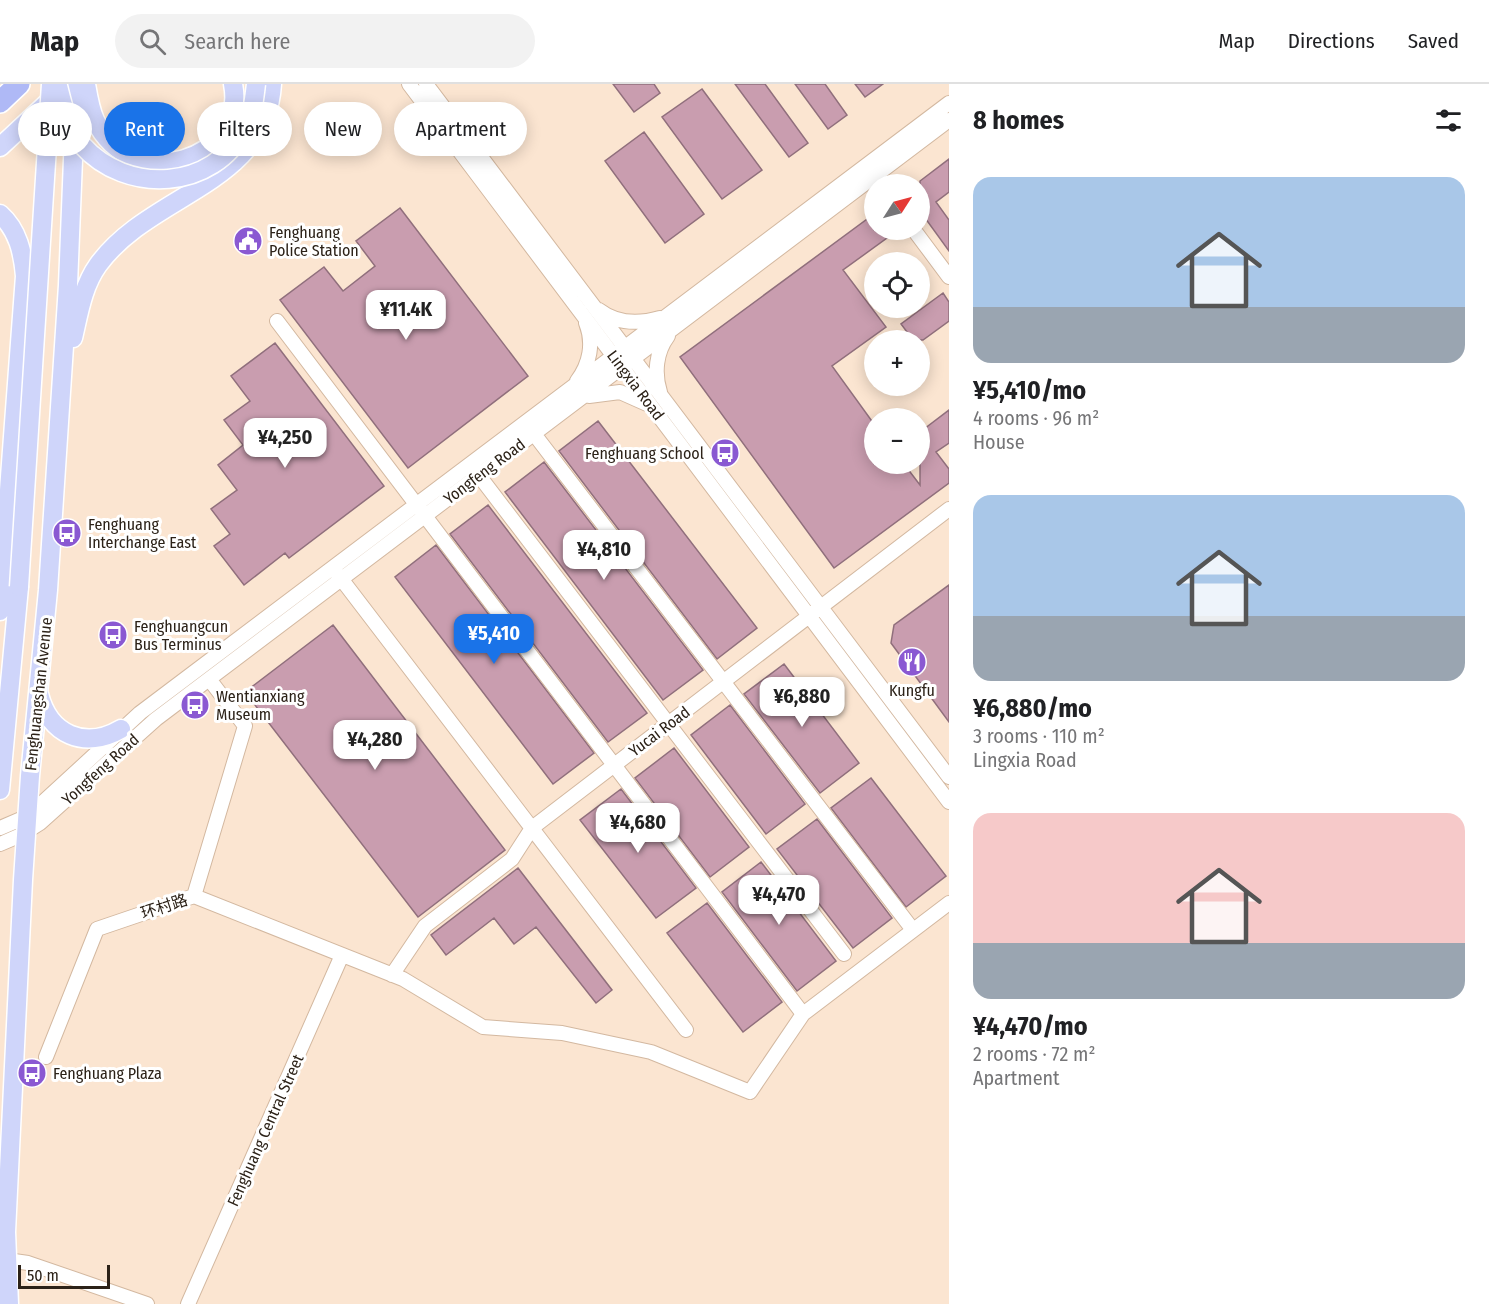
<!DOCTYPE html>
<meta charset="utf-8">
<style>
:root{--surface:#fff;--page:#f2f2f2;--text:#202124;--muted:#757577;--line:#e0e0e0;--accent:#1a73e8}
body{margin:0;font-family:"Fira Sans Condensed","Noto Sans SC",sans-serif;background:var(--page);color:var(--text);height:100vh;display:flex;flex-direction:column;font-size:22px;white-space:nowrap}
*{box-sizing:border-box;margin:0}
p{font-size:20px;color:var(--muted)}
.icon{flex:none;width:33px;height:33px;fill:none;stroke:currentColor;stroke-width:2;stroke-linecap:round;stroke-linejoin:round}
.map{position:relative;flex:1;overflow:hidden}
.sheet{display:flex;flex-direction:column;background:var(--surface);width:540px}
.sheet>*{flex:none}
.guide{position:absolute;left:18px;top:18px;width:570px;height:54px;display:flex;gap:12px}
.needle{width:39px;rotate:54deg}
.buttons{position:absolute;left:864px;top:90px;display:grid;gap:12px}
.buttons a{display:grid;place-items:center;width:66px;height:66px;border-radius:50%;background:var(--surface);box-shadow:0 3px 15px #0003;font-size:30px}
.scale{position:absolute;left:18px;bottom:15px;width:92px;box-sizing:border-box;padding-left:6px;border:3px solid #2c2218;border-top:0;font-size:16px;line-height:21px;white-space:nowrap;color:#2c2218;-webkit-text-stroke:4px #fff;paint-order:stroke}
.price{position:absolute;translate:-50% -51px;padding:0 14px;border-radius:12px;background:#fff;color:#222;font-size:20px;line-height:39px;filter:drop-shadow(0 2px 3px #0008)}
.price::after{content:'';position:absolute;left:50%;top:36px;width:18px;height:14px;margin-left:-9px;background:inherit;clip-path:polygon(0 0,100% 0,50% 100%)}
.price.current{background:var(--accent);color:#fff}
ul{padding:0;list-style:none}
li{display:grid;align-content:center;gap:12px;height:318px;padding:0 24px}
li span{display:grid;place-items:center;height:186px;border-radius:18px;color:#555}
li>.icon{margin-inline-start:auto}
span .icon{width:108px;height:108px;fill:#fffc;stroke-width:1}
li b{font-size:26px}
h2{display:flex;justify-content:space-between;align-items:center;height:72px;padding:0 24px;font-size:26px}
.pill{padding:0 21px;border-radius:27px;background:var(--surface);box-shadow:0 3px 15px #0003;font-size:21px;line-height:54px}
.pill.current{background:var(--accent);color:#fff}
header{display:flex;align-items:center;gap:36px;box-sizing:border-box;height:84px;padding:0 30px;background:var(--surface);border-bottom:2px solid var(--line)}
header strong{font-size:28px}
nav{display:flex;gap:33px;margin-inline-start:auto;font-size:21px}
.search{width:420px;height:54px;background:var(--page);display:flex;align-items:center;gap:15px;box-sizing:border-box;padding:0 21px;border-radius:33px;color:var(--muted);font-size:22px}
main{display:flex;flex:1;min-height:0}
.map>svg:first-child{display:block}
.building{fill:#c99daf;stroke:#906f7c;stroke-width:1.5}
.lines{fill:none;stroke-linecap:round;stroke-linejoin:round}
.minor-casing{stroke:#d3b8a0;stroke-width:16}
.major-casing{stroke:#fff;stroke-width:21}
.highway-casing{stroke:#fff;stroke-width:24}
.minor{stroke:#fff;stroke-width:14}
.major{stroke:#cfd5fa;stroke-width:18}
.highway{stroke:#afb9f6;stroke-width:21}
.major-bridge-casing{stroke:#fff;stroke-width:21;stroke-linecap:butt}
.major-bridge{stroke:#cfd5fa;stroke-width:18}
.labels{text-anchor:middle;stroke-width:6;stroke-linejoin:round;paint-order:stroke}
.poi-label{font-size:16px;fill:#2c2218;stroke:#fff;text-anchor:start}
.street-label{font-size:16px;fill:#2c2218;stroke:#fff}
</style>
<header>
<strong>Map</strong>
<div class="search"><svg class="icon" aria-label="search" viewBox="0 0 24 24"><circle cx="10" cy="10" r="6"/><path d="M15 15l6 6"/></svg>Search here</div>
<nav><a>Map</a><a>Directions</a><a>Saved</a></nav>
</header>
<main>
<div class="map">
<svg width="949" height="1220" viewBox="0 0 949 1220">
<rect width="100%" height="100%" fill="#fbe5d1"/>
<path class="building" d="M613,0H654L660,9L634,28Z
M735,0H765L808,59L789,73Z
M795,0H825L847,31L828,45Z
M855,0H883L865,13Z
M702,5L762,86L722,115L662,33Z
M644,48L704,130L665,159L605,77Z
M949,75V108L936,118L949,136V167L920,127V97Z
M400,124L528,292L408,384L280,216L324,183L343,207L375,182L356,157Z
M874,130V146H898L843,186L886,243L832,282L874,340V380H904L920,401V348L949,326V359L936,368L949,385V399L834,484L680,273Z
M943,209L949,218V237L923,256H913L901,240Z
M275,259L384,402L289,474L285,469L244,501L214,462L230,450L211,425L237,406L218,381L243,361L224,336L250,317L231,292Z
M598,337L757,544L717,575L559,367Z
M544,378L703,586L663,616L505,408Z
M488,421L647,629L608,658L450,450Z
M436,461L594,669L553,700L395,493Z
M949,501V638L891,559L894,541Z
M333,541L505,766L418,833L245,608Z
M784,580L859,679L820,709L744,610Z
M730,621L805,720L766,750L691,651Z
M674,664L749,763L710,793L635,694Z
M871,694L946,792L906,823L831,724Z
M621,705L696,804L656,834L580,736Z
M817,735L892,834L853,864L777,765Z
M761,778L836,877L797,907L722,808Z
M518,784L612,906L596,919L536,843L514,860L494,834L446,871L431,851Z
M707,819L782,918L743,948L667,849Z"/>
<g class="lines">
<g class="minor-casing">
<path id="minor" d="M409,0L949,718
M426,0L949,693
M914,146L949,193
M599,226C617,240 639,240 660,234
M277,237L803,930
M577,297C590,280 594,259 586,239
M660,308C654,289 656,268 668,252
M589,312L620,308L647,320
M528,342L913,846
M474,385L844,870
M336,488L686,946
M0,744L28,732L140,629L949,19
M0,760L21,751L40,739L156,635L949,36
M194,812L245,642L209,595
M392,891L425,842L512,775L532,744L949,425
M46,973L97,845L194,812L403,895L483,943L562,949L651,968L750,1008L803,930L949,819
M0,1175L28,1179L147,1220
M188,1220L342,871"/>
</g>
<g class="major-casing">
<path id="major" d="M86,0C88,12 90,25 95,36C132,113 248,76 233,0
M0,63L58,9
M0,130C18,146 23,169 25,192L0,527
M73,254C79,228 83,202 98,181C151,108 266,102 272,0
M39,610C49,651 85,666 121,645
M0,706L19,503
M9,1220L6,1148L23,796L30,692L48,506L68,201L76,0"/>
</g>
<g class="highway-casing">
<path id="highway" d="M0,18L19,0"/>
</g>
<use href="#minor" class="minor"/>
<use href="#major" class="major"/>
<use href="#highway" class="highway"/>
<g class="major-bridge-casing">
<path id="major-bridge" d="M58,2C63,22 68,45 82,61C126,111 214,107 245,44C253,30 254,16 256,0
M19,503L51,0"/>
</g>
<use href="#major-bridge" class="major-bridge"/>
</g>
<defs>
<g id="civic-disc" transform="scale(1.5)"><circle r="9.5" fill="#8a59d2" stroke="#fff"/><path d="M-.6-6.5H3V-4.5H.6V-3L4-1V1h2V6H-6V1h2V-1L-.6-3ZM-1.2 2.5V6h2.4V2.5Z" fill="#fff"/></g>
<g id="bus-disc" transform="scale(1.5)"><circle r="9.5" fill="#8a59d2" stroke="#fff"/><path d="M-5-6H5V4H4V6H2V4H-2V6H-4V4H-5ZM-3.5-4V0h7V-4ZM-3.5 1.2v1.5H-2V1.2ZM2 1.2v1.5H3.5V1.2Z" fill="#fff"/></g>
<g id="restaurant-disc" transform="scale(1.5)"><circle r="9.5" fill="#8a59d2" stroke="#fff"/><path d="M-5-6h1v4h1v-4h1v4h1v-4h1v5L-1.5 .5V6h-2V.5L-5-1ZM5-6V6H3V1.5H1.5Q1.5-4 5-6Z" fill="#fff"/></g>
</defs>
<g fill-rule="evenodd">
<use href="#civic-disc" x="248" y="157"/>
<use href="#bus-disc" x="725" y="369"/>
<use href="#bus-disc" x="67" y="449"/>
<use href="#bus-disc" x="113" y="551"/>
<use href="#restaurant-disc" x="912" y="578"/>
<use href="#bus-disc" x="195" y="621"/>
<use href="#bus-disc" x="32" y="989"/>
</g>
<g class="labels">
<g class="poi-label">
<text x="269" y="154">Fenghuang<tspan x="269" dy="18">Police Station</tspan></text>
<text x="704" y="375" text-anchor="end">Fenghuang School</text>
<text x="88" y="446">Fenghuang<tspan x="88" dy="18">Interchange East</tspan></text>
<text x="134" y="548">Fenghuangcun<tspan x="134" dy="18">Bus Terminus</tspan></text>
<text x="912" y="612" text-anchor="middle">Kungfu</text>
<text x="216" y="618">Wentianxiang<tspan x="216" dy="18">Museum</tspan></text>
<text x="53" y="995">Fenghuang Plaza</text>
</g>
<g class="street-label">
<text transform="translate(636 301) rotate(53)" y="6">Lingxia Road</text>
<text transform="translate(484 387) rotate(-37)" y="6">Yongfeng Road</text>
<text transform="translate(38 610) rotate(-84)" y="6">Fenghuangshan Avenue</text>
<text transform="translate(659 647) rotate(-37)" y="6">Yucai Road</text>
<text transform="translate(100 685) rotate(-42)" y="6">Yongfeng Road</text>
<text transform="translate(164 822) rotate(-18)" y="6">环村路</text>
<text transform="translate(265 1046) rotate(-66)" y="6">Fenghuang Central Street</text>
</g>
</g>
</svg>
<div class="buttons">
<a><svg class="needle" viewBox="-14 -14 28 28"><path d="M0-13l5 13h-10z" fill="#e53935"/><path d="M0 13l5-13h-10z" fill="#757577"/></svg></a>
<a><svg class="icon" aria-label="locate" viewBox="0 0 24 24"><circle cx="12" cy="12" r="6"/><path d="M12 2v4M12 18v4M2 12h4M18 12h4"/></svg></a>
<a>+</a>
<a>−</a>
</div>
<div class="scale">50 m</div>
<b class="price" style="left:406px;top:257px">¥11.4K</b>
<b class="price" style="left:285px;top:385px">¥4,250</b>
<b class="price" style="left:604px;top:497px">¥4,810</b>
<b class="price current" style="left:494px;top:581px">¥5,410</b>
<b class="price" style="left:802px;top:644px">¥6,880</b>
<b class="price" style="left:375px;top:687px">¥4,280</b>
<b class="price" style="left:638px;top:770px">¥4,680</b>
<b class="price" style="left:779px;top:842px">¥4,470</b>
<div class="guide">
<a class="pill">Buy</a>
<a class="pill current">Rent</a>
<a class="pill">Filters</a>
<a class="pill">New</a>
<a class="pill">Apartment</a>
</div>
</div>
<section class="sheet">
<h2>8 homes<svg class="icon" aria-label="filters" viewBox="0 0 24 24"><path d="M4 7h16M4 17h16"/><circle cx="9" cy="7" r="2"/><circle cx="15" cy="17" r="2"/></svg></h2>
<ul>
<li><span style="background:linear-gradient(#a9c7e8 70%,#9aa5b1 0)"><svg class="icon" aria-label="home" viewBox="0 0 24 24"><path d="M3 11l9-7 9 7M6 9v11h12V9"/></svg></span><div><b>¥5,410/mo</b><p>4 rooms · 96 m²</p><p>House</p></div></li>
<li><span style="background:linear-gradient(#a9c7e8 65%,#9aa5b1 0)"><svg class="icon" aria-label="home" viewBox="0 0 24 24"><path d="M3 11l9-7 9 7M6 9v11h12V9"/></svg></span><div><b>¥6,880/mo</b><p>3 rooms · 110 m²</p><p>Lingxia Road</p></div></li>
<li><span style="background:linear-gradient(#f6c9c9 70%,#9aa5b1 0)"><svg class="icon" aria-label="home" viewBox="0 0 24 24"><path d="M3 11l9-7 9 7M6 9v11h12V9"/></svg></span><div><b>¥4,470/mo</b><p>2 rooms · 72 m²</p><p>Apartment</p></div></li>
</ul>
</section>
</main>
